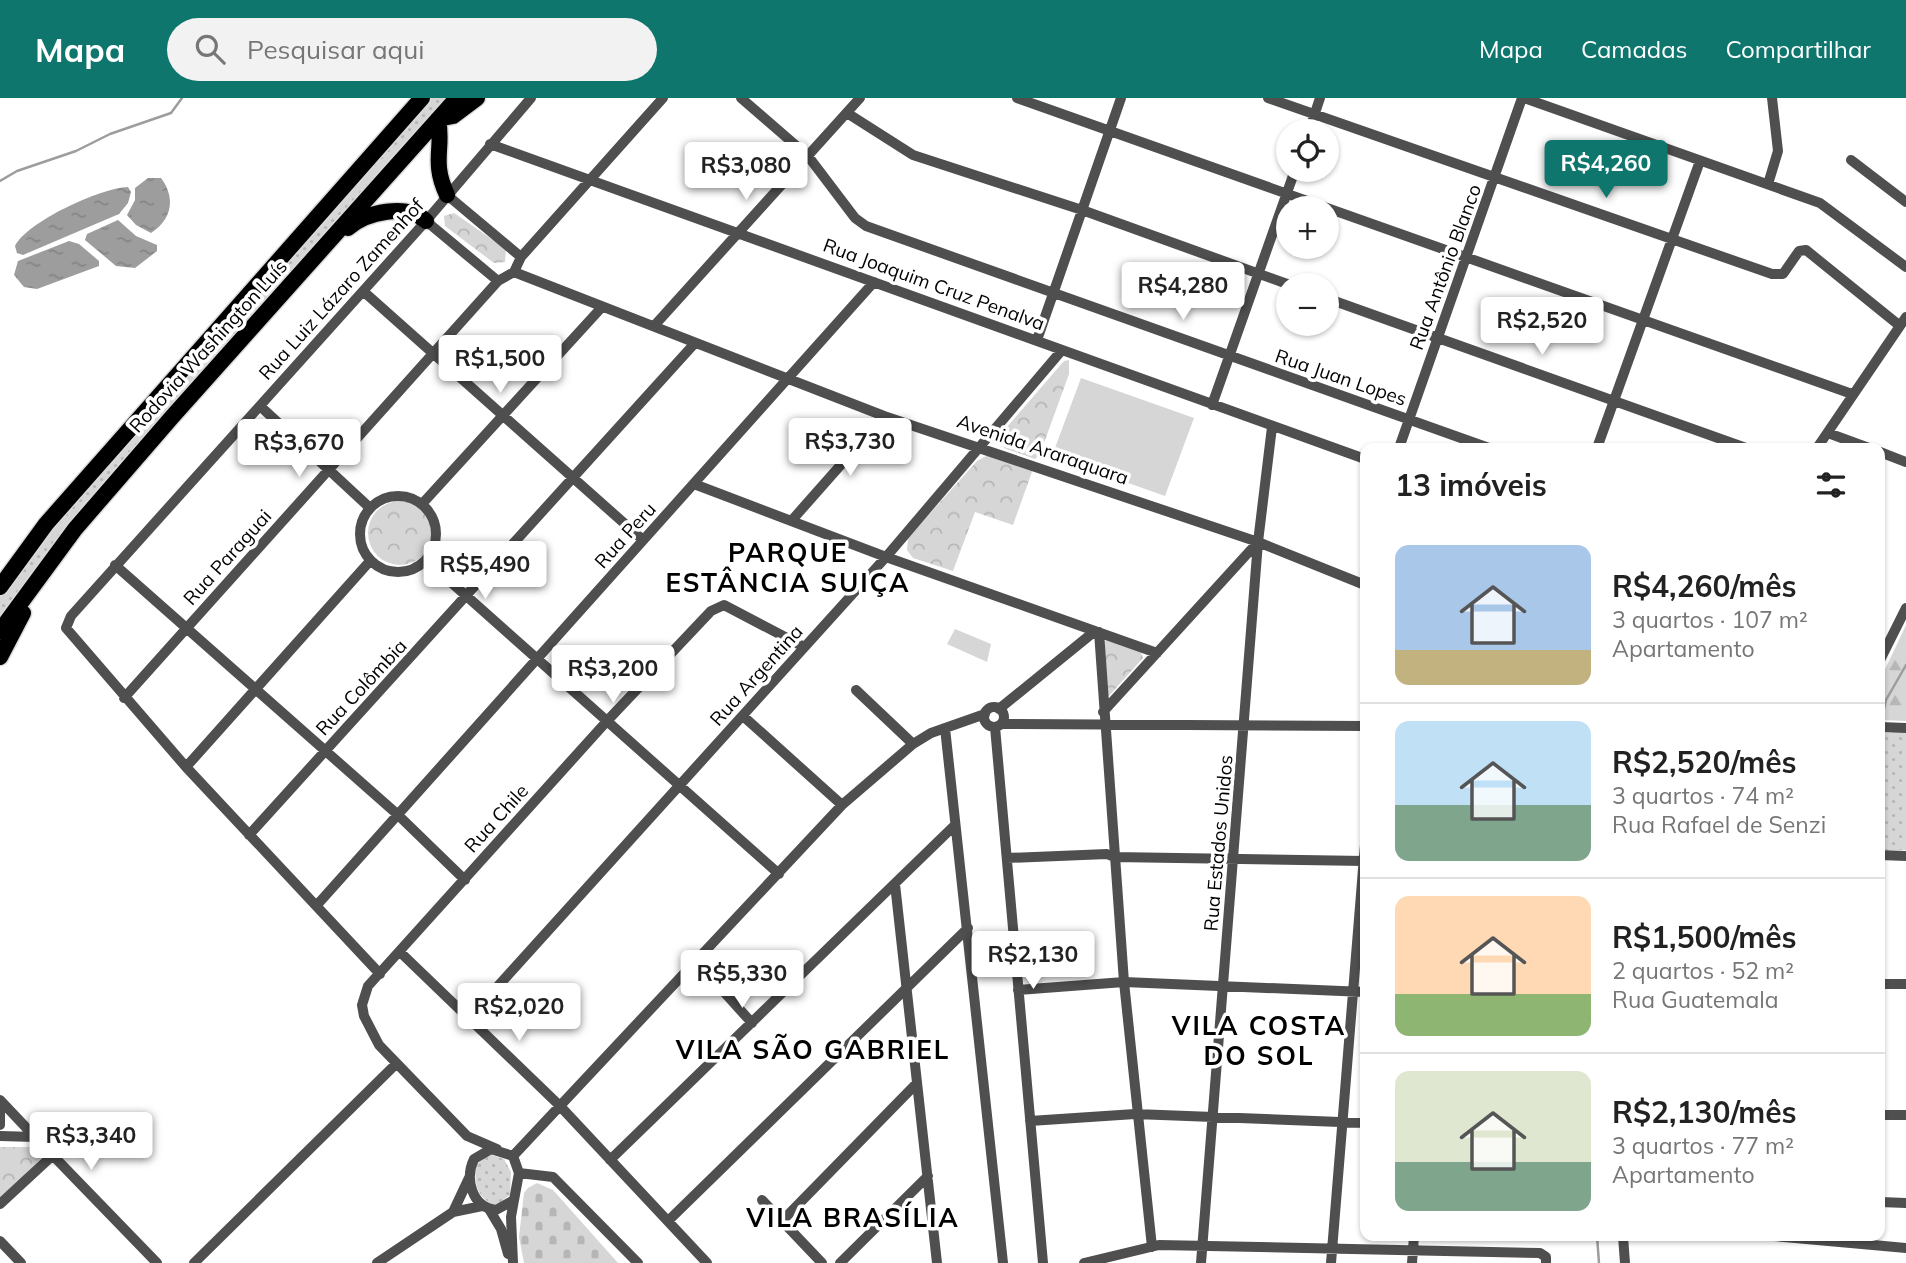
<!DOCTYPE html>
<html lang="pt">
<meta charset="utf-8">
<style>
:root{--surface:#fff;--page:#f2f2f2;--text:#222;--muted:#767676;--line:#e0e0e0;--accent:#0f766e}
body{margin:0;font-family:Mulish,sans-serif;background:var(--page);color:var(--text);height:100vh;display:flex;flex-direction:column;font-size:26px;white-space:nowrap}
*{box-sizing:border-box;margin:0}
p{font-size:23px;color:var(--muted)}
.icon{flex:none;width:38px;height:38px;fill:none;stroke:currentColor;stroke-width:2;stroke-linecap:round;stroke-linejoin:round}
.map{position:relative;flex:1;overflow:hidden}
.drawer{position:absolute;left:1360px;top:345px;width:525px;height:798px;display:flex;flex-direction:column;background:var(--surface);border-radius:14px;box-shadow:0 2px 5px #0004}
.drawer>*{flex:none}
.tools{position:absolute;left:1276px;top:21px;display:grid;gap:14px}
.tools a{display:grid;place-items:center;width:63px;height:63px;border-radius:50%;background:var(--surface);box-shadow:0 2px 5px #0004;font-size:35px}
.price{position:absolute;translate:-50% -60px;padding:0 16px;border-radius:7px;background:#fff;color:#222;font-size:23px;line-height:46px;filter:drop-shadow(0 2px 4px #0008)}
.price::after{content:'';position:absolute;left:50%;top:42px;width:21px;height:16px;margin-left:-10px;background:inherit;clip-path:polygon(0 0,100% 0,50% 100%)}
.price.current{background:var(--accent);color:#fff}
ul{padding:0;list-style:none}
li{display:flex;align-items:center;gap:21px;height:175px;padding:0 35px}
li+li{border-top:2px solid var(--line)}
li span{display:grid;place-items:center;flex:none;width:196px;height:140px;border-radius:14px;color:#555}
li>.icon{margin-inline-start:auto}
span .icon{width:84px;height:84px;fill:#fffc;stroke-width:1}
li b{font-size:30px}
h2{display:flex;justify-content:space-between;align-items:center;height:84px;padding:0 35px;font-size:30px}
header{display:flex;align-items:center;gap:42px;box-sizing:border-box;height:98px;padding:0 35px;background:var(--accent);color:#fff}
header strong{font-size:33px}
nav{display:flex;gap:38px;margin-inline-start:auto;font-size:24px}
.search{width:490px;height:63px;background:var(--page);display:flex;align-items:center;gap:18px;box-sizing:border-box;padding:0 24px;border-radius:38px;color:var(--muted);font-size:26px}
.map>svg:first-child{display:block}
.grass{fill:url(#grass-dots)}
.forest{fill:url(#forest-firs)}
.cemetery{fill:url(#cemetery-stones)}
.park{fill:url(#park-crowns)}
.pitch{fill:#d6d6d6}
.water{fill:url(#water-ripples)}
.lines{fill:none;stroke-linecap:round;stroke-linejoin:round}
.stream{stroke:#9d9d9d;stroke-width:2.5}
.highway-casing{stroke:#dbdbdb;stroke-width:19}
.minor{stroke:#4f4f4f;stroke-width:10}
.highway{stroke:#000;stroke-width:16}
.labels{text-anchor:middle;stroke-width:7;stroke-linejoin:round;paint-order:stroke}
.street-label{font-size:19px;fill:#000;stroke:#fff}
.district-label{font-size:26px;font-weight:bold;letter-spacing:2px;fill:#000;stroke:#fff}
</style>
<header>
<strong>Mapa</strong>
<div class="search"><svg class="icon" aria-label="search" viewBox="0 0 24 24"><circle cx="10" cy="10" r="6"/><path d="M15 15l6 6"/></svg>Pesquisar aqui</div>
<nav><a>Mapa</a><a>Camadas</a><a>Compartilhar</a></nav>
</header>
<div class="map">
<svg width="1906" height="1165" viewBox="0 0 1906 1165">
<defs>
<pattern id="grass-dots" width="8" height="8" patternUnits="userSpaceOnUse" patternTransform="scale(1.75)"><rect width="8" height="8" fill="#d6d6d6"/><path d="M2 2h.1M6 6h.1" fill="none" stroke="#b6b6b6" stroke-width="1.8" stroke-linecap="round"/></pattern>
<pattern id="forest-firs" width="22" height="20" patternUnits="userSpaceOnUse" patternTransform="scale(1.75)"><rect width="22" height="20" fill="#d6d6d6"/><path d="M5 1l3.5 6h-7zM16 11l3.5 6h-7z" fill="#b6b6b6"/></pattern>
<pattern id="cemetery-stones" width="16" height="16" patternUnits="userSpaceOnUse" patternTransform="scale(1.75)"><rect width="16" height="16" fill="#d6d6d6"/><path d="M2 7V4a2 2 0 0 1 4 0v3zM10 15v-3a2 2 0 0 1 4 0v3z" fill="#b6b6b6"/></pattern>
<pattern id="park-crowns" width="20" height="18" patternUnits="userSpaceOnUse" patternTransform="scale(1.75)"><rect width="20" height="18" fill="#d6d6d6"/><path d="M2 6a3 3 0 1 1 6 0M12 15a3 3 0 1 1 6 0" fill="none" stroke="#b6b6b6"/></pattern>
<pattern id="water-ripples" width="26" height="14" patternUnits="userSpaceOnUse" patternTransform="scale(1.75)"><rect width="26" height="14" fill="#9d9d9d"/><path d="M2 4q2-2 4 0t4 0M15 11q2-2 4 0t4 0" fill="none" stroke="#858585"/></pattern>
</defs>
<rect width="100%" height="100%" fill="#fff"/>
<path class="grass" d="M429,0H451L0,525V497L59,420Z
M1906,634V752H1880V635Z
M489,1056L504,1061L511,1074L510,1097L495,1108C477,1099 473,1086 477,1066Z"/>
<path class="forest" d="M1906,527V623L1880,622V582Z"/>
<path class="cemetery" d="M537,1085L553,1092L618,1165H524L519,1139L524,1095L528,1090Z"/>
<path class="park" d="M454,115L506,151L505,164L494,165L445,128L444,118Z
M1069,262V276L1040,356L1035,361L1004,350L1001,336L1064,263Z
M988,357L1033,371L1013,427L975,414L953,473L913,460L907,452L908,440L977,363Z
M368 435a32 32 0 1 1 64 0a32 32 0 1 1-64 0Z
M1107,542L1141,554L1143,560L1107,600L1104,543Z
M0,1049H36L43,1058L0,1103Z"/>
<path class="pitch" d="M1081,280L1194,320L1165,398L1052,358Z
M955,531L991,546L987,564L947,546Z"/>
<path class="water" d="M148,80H161C176,100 172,121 151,135L136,127L127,117L135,102V90Z
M128,89L131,94L128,105L119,116L23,157L17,155L15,148C27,124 100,90 128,89Z
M118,122L136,138L157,147V153L135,170L116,168L85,142L87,136Z
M69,143L79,146L99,163V168L37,191L24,189L14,177L18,163Z"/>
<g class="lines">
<path class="stream" d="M0,83L17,73L76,53L110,36L171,15L182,0
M1881,624L1886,602L1906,567
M1597,1138L1599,1165"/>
<g class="highway-casing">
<path id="highway" d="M447,97C431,63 444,50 438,21L453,18L477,0
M348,130C366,114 407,105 426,123
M0,489L46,426L422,0
M0,533L75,431L172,319L457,0
M0,559L23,515"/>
</g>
<path class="minor" d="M741,0L808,58L855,120L866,128L1489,350
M1017,0L1852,296
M1268,0L1772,176H1783L1799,153L1806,152L1900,228
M1524,0L1820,105L1906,169
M847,15L913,57L1082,112L1290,187
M1309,33L1320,0
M490,46L1365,361
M1851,62L1906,104
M1768,86L1778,53L1772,0
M447,97L521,159
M426,123L498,183
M514,174L884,318L1258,444L1365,487
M363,193L643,442
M1326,200L1746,350
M654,228L860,0
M1037,242L1121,0
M1212,307L1295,72
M260,308L370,410
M1828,335L1869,350
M1399,350L1522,0
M1597,350L1700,63
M1817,350L1906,219
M1880,354L1906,364
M694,386L886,459L1157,555
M360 436a38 38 0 1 1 76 0a38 38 0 1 1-76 0Z
M422,406L602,209
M793,421L884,318
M426,462L779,776
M115,467L397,716L465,782
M1099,534L1124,884L1152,1149
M1880,562L1906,510
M856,592L913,646
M124,600L498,183L514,174L521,159L663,0
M984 619a10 10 0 1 1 20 0a10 10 0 1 1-20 0Z
M999,611L1095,533
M1103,614L1258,444
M743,618L842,707
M1001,626L1365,628
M995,629L1043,1165
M1880,629L1906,630
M945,630L1003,1165
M186,669L370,463
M249,737L695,245
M1880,757L1906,758
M1007,760L1107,756L1114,759L1365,763
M895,786L937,1165
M317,807L874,184
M401,855L559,1007L707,1165
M696,863L752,925
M380,876L186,669L66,530L71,518L426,123L531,0
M1880,886H1906
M1018,892L1124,884L1365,894
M470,919L886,459L1062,252
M0,1002L35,1039
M0,1006V1027
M1880,1017H1906
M1030,1023L1135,1016L1365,1025
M0,1038L35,1039L157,1165
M491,1051L513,1058L519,1075L514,1102L496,1112C471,1109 465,1080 474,1061Z
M497,1051L467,1038L379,947L364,918L362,907L368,888L607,623L711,513L724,507L804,549
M513,1058L842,707L913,646L931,635L985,616
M610,1062L955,727
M519,1075L553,1079L638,1165
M762,1102L822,1165
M1880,1104L1906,1105
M0,1106L53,1057
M489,1111L501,1131L508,1156
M453,1114L482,1108
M668,1123L968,830
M782,1123L917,985
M1623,1138L1625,1165
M1774,1138L1906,1150
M0,1143L21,1165
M194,1165L396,966
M377,1165L453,1114L469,1080
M513,1165L511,1119L514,1102
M840,1165L928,1078
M1084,1165L1159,1147L1540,1155L1546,1159V1165
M1201,1165L1258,444L1272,329
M1331,1165L1365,747
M1412,1165L1414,1138"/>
<use href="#highway" class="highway"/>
</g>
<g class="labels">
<g class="street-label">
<text transform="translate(1445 169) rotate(-70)" y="7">Rua Antônio Blanco</text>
<text transform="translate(934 186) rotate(20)" y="7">Rua Joaquim Cruz Penalva</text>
<text transform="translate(341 191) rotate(-48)" y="7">Rua Luiz Lázaro Zamenhof</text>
<text transform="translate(208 248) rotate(-48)" y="7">Rodovia Washington Luís</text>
<text transform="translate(1341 279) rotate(19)" y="7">Rua Juan Lopes</text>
<text transform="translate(1043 351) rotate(19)" y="7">Avenida Araraquara</text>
<text transform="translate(625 437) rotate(-48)" y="7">Rua Peru</text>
<text transform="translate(227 459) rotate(-48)" y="7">Rua Paraguai</text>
<text transform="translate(756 577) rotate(-48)" y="7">Rua Argentina</text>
<text transform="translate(361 589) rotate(-47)" y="7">Rua Colômbia</text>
<text transform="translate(496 720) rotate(-48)" y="7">Rua Chile</text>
<text transform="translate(1218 745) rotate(-85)" y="7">Rua Estados Unidos</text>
</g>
<g class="district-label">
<text x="788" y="464">PARQUE<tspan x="788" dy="30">ESTÂNCIA SUIÇA</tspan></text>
<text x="1259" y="937">VILA COSTA<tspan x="1259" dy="30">DO SOL</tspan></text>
<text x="813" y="961">VILA SÃO GABRIEL</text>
<text x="853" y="1129">VILA BRASÍLIA</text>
</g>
</g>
</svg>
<div class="tools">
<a><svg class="icon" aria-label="locate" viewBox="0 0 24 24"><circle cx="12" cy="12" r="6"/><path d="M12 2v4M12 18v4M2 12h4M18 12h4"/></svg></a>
<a>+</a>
<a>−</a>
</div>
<b class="price current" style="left:1606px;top:102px">R$4,260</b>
<b class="price" style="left:746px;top:104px">R$3,080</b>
<b class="price" style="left:1183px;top:224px">R$4,280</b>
<b class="price" style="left:1542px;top:259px">R$2,520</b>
<b class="price" style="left:500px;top:297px">R$1,500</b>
<b class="price" style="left:850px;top:380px">R$3,730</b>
<b class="price" style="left:299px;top:381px">R$3,670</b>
<b class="price" style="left:485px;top:503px">R$5,490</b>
<b class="price" style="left:613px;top:607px">R$3,200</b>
<b class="price" style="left:1033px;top:893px">R$2,130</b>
<b class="price" style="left:742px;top:912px">R$5,330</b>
<b class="price" style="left:519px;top:945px">R$2,020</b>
<b class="price" style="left:91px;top:1074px">R$3,340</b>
<section class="drawer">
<h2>13 imóveis<svg class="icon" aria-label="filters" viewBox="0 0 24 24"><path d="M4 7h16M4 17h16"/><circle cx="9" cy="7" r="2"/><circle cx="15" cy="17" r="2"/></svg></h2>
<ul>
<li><span style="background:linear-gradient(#a9c7e8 75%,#c2b280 0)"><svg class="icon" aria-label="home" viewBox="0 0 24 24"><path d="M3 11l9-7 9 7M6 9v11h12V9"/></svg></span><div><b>R$4,260/mês</b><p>3 quartos · 107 m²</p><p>Apartamento</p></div></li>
<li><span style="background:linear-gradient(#bfe0f5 60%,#7fa58c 0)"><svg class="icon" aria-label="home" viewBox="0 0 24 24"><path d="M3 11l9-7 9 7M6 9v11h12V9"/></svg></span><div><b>R$2,520/mês</b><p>3 quartos · 74 m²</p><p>Rua Rafael de Senzi</p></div></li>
<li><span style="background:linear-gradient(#ffd9b3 70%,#8fb573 0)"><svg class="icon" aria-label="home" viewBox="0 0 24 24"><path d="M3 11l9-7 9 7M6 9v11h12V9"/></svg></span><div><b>R$1,500/mês</b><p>2 quartos · 52 m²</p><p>Rua Guatemala</p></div></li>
<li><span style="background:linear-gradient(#dfe7d0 65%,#7fa58c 0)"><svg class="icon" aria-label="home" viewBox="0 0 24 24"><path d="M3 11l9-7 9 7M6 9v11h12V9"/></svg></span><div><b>R$2,130/mês</b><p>3 quartos · 77 m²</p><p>Apartamento</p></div></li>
</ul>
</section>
</div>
